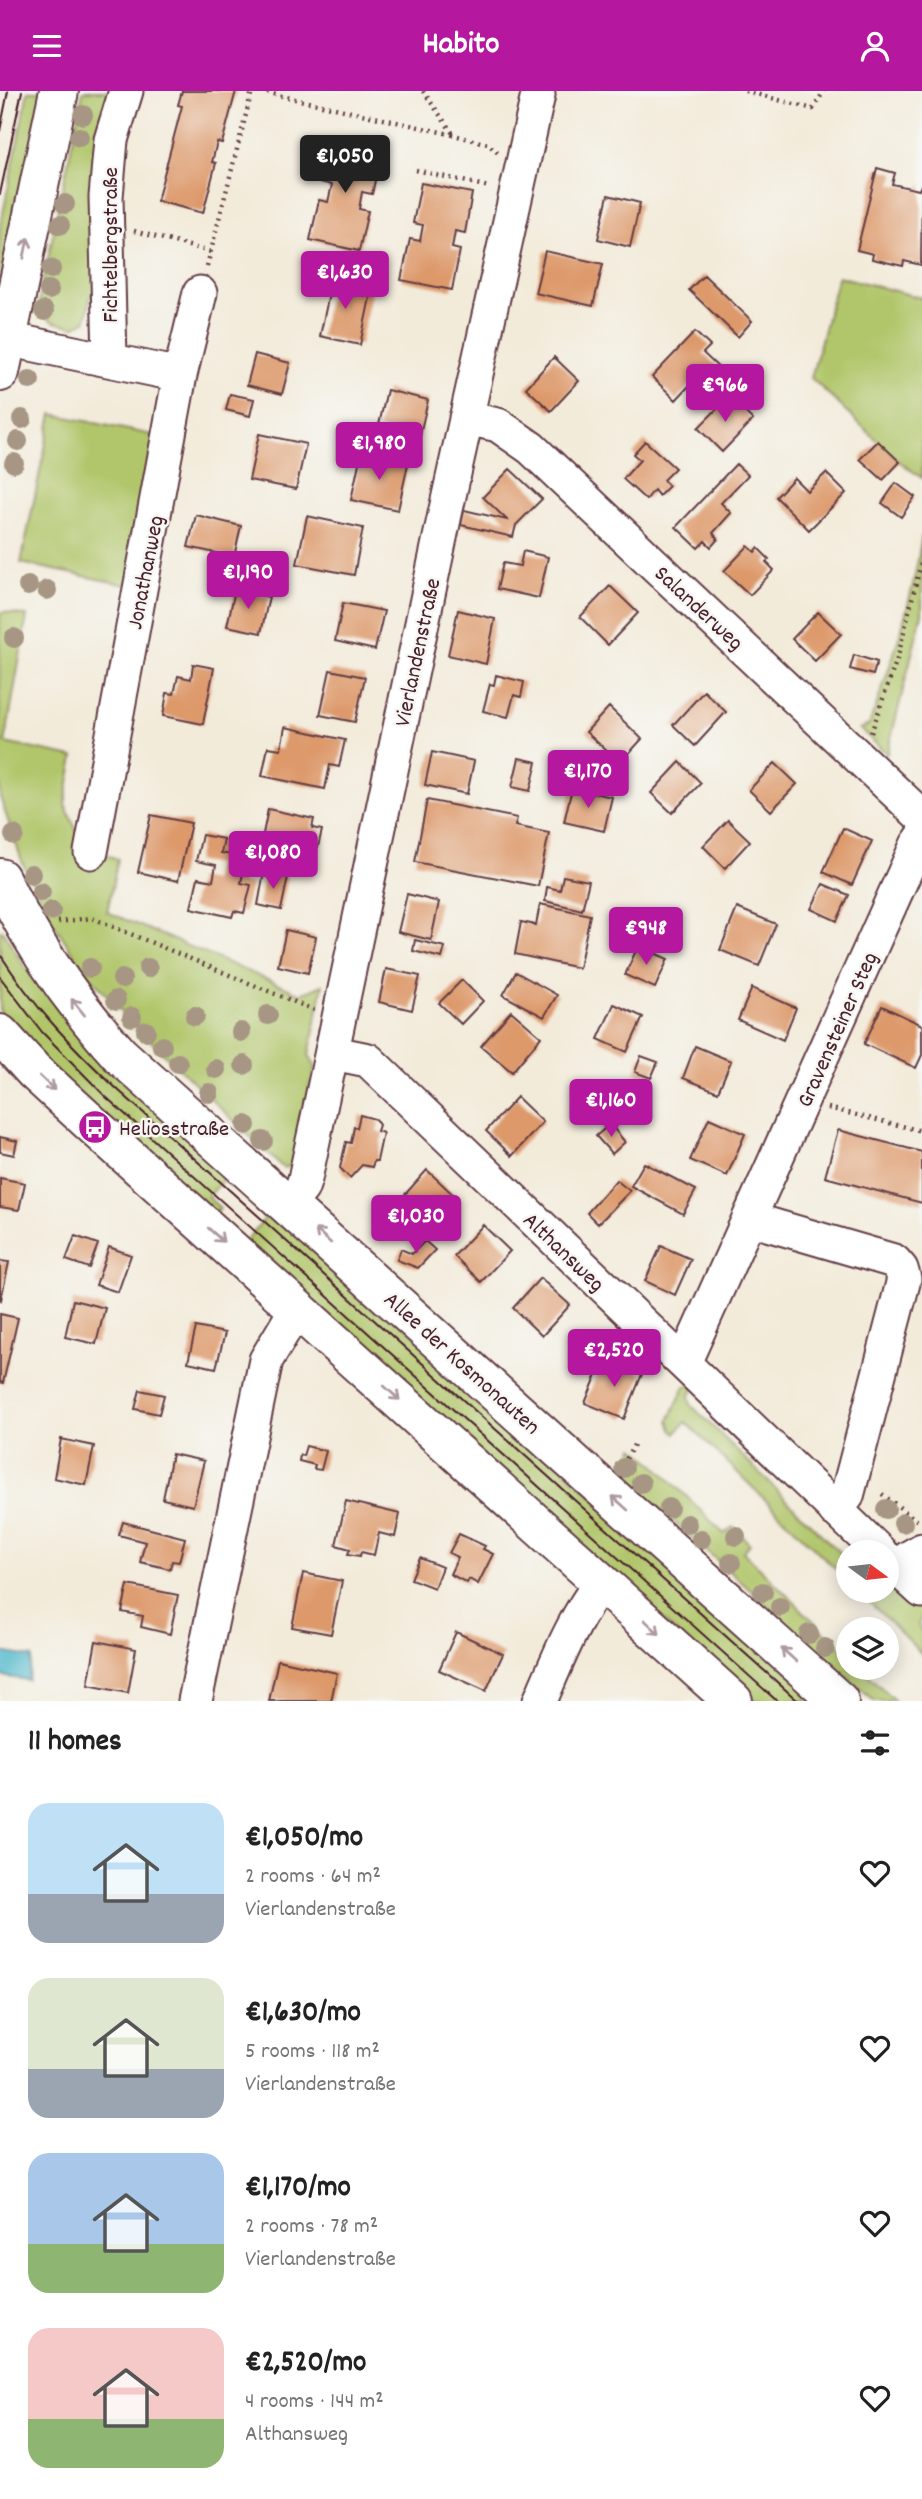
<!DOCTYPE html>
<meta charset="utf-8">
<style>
:root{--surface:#fff;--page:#f2f2f2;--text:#222;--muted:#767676;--accent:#b5179e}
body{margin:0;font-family:Dekko,sans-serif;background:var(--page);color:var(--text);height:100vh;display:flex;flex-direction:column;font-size:26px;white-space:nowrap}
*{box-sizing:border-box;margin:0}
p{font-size:23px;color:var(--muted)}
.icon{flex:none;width:38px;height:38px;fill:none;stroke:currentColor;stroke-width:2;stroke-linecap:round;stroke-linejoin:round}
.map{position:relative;height:1610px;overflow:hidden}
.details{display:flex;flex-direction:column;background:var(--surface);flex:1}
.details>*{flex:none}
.needle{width:46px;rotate:105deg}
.fabs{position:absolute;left:836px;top:1449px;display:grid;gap:14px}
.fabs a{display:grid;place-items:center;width:63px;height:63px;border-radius:50%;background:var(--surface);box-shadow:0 4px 18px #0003;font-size:35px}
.price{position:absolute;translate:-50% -60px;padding:0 16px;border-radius:7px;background:var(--accent);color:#fff;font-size:23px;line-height:46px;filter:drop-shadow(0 2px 4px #0008)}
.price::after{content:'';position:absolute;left:50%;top:42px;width:21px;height:16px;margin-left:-10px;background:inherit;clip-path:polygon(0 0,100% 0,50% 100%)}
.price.active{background:#222;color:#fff}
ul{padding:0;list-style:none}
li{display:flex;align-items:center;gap:21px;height:175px;padding:0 28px}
li span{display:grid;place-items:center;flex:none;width:196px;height:140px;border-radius:21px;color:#555}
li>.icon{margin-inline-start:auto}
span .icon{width:84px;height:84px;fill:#fffc;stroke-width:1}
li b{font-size:30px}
h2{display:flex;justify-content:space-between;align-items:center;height:84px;padding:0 28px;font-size:30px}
header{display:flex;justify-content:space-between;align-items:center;height:91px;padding:0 28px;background:var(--accent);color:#fff;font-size:32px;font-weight:700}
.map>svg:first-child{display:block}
.green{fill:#b1c66a;stroke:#7e724a;stroke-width:2}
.water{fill:#4eb8cb;stroke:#4c6c7b;stroke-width:2}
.building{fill:#dd996a}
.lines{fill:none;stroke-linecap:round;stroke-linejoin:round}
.minor-casing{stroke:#633e45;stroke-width:37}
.major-casing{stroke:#633e45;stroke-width:42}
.path{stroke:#633e45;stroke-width:4.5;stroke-dasharray:2 5;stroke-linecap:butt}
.minor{stroke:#fff;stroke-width:33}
.major{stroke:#fff;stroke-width:38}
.tram{stroke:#4a1f2b;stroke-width:2}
.tree{fill:#a79684}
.oneway{stroke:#ae9aa0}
.labels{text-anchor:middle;stroke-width:5;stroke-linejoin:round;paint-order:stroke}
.street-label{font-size:23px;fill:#4a1f2b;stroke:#f6f6f2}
.poi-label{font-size:23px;fill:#4a1f2b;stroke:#f6f6f2;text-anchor:start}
</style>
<header><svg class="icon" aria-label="menu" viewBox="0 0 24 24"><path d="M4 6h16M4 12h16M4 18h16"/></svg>Habito<svg class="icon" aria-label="person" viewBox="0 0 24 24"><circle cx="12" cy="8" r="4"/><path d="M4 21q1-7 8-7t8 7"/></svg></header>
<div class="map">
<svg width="922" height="1610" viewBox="0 0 922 1610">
<rect width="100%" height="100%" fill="#f6f6f2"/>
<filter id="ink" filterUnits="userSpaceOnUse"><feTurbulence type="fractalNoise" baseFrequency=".0143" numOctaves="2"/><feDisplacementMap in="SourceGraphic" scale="14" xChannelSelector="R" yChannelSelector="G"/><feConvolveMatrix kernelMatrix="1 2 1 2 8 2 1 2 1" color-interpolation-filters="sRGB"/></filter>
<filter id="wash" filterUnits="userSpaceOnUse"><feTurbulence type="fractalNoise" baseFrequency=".00686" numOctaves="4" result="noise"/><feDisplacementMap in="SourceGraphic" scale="28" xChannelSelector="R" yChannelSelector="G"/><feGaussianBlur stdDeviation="1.57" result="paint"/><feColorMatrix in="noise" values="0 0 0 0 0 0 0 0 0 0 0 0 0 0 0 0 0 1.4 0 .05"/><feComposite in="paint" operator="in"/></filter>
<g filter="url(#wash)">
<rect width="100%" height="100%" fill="#f3ebda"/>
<path class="green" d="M28,0H43L0,212V137Z
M83,0H116L98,206L91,204L86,229L74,236L53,231L37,220Z
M838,185L922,207V387L900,371L811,287Z
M52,323L162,346L131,495L21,472Z
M922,444V523L887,663L860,638L869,634C892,573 913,509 922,444Z
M5,521L27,525L5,652L74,666L65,713L84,757L118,768L107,821L301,903L323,894L309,964L315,975L291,1075L283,1077L130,930L83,877L52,830L23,773L0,706V522Z
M2,839L25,876L81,946L231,1080L208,1106L220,1117L213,1125L42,969L0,921V840Z
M260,1105L821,1610H752L244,1152L267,1125L254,1112Z
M685,1295H695L689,1306L691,1314L849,1471V1491L686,1331L676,1342L672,1339L669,1329Z
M634,1356L651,1370L724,1443L733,1436L750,1453L743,1461L849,1565V1577H861L895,1610H874L622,1384Z
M888,1487L922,1518V1526L918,1533L922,1542V1563L858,1500H887Z"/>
<path class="water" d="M0,1561L32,1566L28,1589L0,1585Z"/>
<g id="blocks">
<path class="building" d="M182,0H236L222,52L217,51L212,71L216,72L203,122L157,110L182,15L178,14Z
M329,50L381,62L372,103L362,101L359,118L368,120L359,160L310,149L319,109L328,111L332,94L320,91Z
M877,77L895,82L892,93L919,99L922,92L921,174L904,170L903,175L872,168L873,163L857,159Z
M421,92L472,102L465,142L455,140L452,157L460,159L452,199L401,189L410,148L420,150L423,134L413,132Z
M608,104L640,112L630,156L598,148Z
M545,160L603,173L593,215L535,202Z
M704,184L752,230L738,246L689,199Z
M327,188L372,197L360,254L320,245L329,203L323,202Z
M695,241L710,255L703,262L721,279L698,304L689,295L676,309L652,286Z
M255,263L290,272L282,303L247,294Z
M554,266L579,290L551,320L526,297Z
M387,299L428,309L419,348L378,338Z
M230,303L254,308L250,325L226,319Z
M729,306L753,329L722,361L698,337Z
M259,343L306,353L296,398L249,389Z
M645,350L675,377L663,389L669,395L659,405L654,399L646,409L623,388L640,369L633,363Z
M878,350L900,371L883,389L860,368Z
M361,363L408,373L398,419L351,409Z
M736,373L748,384L721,412L731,422L713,442L718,448L711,456L705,450L698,457L676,436Z
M510,378L542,408L516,434L513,446L461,434L464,419L507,429L483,406Z
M826,382L846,402L809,439L776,406L794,387L807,400Z
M896,392L915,406L901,426L882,412Z
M196,424L241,435L234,466L188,456Z
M307,425L363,437L354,484L297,473Z
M748,455L755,461L758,457L769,468L766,471L774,479L750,504L724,480Z
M523,460L548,466L539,507L497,498L503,472L520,475Z
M610,495L638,522L608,554L580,526Z
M235,499L269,506L261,542L227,535Z
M343,512L384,520L375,559L335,550Z
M458,519L495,528L486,573L448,564Z
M818,521L841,543L815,570L792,548Z
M854,564L877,571L873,584L850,578Z
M193,573L214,577L203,633L163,625L167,602L174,603L178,585L191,588Z
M330,579L365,586L355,631L320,624Z
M496,584L524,591L521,606L514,604L508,626L483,620L490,593L494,594Z
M704,600L726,621L695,655L673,634Z
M609,616L642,648L620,672L586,641Z
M285,636L345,649L339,676L330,674L325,698L262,685L268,656L281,658Z
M432,661L474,670L467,703L425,694Z
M519,667L537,671L530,700L512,696Z
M680,671L701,692L672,722L651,702Z
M775,672L797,693L771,720L749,699Z
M572,697L612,706L604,740L564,731Z
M427,709L517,727L515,735L549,742L538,795L415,771Z
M268,718L314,728L312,737L322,739L318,756L309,754L307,763L261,753Z
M151,724L191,732L178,790L138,781Z
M728,729L750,750L725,777L703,755Z
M843,737L872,750L852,794L823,781Z
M202,744L224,748L221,762L246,767L241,792L251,794L244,822L234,820L232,826L191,817L198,787L213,790L216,774L196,770Z
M264,781L288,786L281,819L258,814Z
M563,785L589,790L582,819L545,810L547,796L560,799Z
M823,793L849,804L837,830L811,818Z
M407,803L439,811L431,849L398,841Z
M540,813L590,824L579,877L515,863L521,831L536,834Z
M737,817L776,833L759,875L720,859Z
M286,839L316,846L308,882L278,875Z
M415,849L445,856L442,867L413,860Z
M638,855L668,868L655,897L625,884Z
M386,878L420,885L412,919L379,911Z
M516,881L557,904L544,926L503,904Z
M462,889L483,910L461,933L439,912Z
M752,897L796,917L783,949L738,929Z
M614,913L643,926L627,961L598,948Z
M882,915L922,934V964L916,977L864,953Z
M511,920L541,946L512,981L481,955Z
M695,955L731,970L718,1001L683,987Z
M641,965L658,971L651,987L635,981Z
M517,1006L543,1031L512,1065L486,1040Z
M360,1024L375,1028L379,1034L377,1040L383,1042L377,1070H374L372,1076L362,1074L350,1087L340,1077L346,1051L351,1052L354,1036L357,1037Z
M709,1027L745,1043L727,1085L690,1069Z
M610,1033L625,1051L612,1063L596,1045Z
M838,1039L922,1061V1112L825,1086Z
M0,1046L17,1050L14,1064L0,1061Z
M644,1072L696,1099L683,1123L631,1095Z
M427,1079L457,1107L430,1137L400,1109Z
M0,1087L25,1092L19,1119L0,1116Z
M616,1089L630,1100L598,1133L587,1122Z
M483,1134L510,1160L481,1191L454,1165Z
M75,1145L98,1153L89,1177L66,1169Z
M425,1150L435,1159L418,1177L397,1169L401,1158L412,1163Z
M661,1155L691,1168L675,1204L645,1190Z
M109,1156L131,1164L118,1201L96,1194Z
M0,1170L9,1171L1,1209L0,1208Z
M540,1187L570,1214L542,1245L513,1217Z
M73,1209L105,1217L96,1253L65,1246Z
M0,1223L18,1227L3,1292L0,1291Z
M196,1236L225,1242L216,1277L188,1271Z
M604,1267L642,1283L624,1328L585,1312Z
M140,1299L164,1304L159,1323L135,1318Z
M61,1348L94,1355L86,1394L54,1387Z
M306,1355L326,1360L321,1379L314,1378L315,1374L299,1370L300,1364L303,1365Z
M172,1363L204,1370L193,1415L163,1408Z
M346,1410L400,1423L395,1446L379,1442L374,1464L361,1461L360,1465L348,1463L350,1458L336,1454Z
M123,1431L185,1447L179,1471L172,1470L170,1478L140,1471L145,1451L119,1444Z
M459,1443L485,1455L483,1458L493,1463L478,1493L469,1488L467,1492L450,1483L458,1466L449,1462Z
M420,1467L442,1476L434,1497L411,1488Z
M303,1482L342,1490L331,1543L292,1536Z
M128,1494L178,1504L170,1543L141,1536L143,1525L122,1521Z
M456,1541L503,1563L486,1600L439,1579Z
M96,1550L136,1558L128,1602L88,1594Z
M278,1569L337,1582L331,1610H269Z"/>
</g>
</g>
<g filter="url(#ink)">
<use href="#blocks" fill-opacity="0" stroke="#633e45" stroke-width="2"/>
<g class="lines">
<g class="minor-casing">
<path id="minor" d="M7,248L180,284
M110,268L106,106L111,49L126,0
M466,327L498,334L531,357L922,726
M91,761L180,284L200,202
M333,962L368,969L880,1461
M288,1114L302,1097L305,1088L445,423L538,4
M750,1128L894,1170L901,1178L904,1188L847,1405L835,1419
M684,1272L917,754L922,747
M887,1468L922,1500
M898,1478L908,1467L922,1459
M195,1610L266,1269L297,1217
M540,1610C558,1568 574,1527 602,1490"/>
</g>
<g class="major-casing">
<path id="major" d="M0,281L59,0
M0,787C32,853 71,910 120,964L839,1610
M0,943L34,980L95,1036L733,1610"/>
</g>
<path class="path" d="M260,0L454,44L488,53L498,62
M423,0L454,44
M745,0L813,18L824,0
M416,79L489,96
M134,140L211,161
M207,175L252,0
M871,642L898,565L922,468
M58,831L92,827L314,919
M828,1017L922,1040
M623,1374L636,1350
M882,1403L919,1431"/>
<use href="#minor" class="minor"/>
<use href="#major" class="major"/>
<path class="tram" d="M0,40L8,0
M0,103L22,0
M0,863C32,914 73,957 117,998L798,1610
M0,886L42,941L106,1006L777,1610"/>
</g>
<g class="tree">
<circle cx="83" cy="24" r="10"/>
<circle cx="79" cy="46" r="10"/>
<circle cx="65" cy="113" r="10"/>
<circle cx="60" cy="134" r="10"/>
<circle cx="51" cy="178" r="10"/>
<circle cx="49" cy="199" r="10"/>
<circle cx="44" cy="220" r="10"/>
<circle cx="30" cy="289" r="10"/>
<circle cx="22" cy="328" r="10"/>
<circle cx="18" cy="350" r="10"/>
<circle cx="14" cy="372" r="10"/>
<circle cx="28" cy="495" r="10"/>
<circle cx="47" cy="499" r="10"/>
<circle cx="14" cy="547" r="10"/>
<circle cx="14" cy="744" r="10"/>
<circle cx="31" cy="783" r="10"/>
<circle cx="41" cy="801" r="10"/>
<circle cx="51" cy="820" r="10"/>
<circle cx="90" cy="877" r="10"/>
<circle cx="148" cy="877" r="10"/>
<circle cx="122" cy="888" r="10"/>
<circle cx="116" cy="909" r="10"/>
<circle cx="268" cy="924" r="10"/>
<circle cx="195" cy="925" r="10"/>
<circle cx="132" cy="926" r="10"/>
<circle cx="146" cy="940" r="10"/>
<circle cx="241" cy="941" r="10"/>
<circle cx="162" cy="955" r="10"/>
<circle cx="178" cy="972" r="10"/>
<circle cx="244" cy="974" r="10"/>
<circle cx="216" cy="978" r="10"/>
<circle cx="209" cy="1002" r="10"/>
<circle cx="246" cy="1034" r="10"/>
<circle cx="263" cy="1050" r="10"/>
<circle cx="624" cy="1377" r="10"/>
<circle cx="641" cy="1392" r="10"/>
<circle cx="669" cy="1417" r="10"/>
<circle cx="886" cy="1418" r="10"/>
<circle cx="903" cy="1432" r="10"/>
<circle cx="687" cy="1433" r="10"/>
<circle cx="736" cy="1445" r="10"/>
<circle cx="701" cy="1448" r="10"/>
<circle cx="731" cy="1472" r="10"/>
<circle cx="763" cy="1501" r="10"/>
<circle cx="780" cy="1516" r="10"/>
<circle cx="809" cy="1543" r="10"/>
<circle cx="825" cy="1557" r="10"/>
</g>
<defs><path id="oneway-shaft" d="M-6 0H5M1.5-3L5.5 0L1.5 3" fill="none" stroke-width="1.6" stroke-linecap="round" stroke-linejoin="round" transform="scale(1.75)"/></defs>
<g class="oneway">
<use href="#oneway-shaft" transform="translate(26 157) rotate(-78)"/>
<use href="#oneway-shaft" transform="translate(78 916) rotate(-129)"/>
<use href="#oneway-shaft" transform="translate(47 992) rotate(43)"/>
<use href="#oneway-shaft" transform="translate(216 1144) rotate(42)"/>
<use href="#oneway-shaft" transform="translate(323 1145) rotate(-138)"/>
<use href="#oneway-shaft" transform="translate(392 1302) rotate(42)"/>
<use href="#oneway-shaft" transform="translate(620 1412) rotate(-138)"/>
<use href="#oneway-shaft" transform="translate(652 1536) rotate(43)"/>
<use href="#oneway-shaft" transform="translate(789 1564) rotate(-138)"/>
</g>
</g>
<defs>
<g id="bus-disc" transform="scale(1.75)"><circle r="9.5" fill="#b5179e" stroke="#f6f6f2"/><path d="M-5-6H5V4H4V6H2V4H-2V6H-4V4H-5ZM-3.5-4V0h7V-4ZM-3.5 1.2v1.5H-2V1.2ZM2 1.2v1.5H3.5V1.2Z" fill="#fff"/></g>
</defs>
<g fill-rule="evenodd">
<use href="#bus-disc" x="95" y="1036"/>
</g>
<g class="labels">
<g class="street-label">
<text transform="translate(109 154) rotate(-90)" y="8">Fichtelbergstraße</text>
<text transform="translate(144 481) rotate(-79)" y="8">Jonathanweg</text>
<text transform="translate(700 516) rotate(43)" y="8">Salanderweg</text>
<text transform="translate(416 561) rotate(-78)" y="8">Vierlandenstraße</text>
<text transform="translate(836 938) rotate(-66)" y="8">Gravensteiner Steg</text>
<text transform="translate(565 1160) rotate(44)" y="8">Althansweg</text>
<text transform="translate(463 1271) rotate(42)" y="8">Allee der Kosmonauten</text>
</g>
<g class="poi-label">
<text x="119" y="1044">Heliosstraße</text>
</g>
</g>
</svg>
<div class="fabs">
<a><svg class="needle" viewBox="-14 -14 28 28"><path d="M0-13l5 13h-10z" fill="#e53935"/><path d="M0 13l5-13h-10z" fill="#767676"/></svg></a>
<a><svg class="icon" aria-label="layers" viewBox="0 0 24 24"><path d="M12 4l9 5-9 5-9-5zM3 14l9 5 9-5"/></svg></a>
</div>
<b class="price active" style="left:345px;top:104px">€1,050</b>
<b class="price" style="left:345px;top:220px">€1,630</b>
<b class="price" style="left:725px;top:333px">€966</b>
<b class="price" style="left:379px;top:391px">€1,980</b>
<b class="price" style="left:248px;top:520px">€1,190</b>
<b class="price" style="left:588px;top:719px">€1,170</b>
<b class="price" style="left:273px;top:800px">€1,080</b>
<b class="price" style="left:646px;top:876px">€948</b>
<b class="price" style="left:611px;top:1048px">€1,160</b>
<b class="price" style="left:416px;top:1164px">€1,030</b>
<b class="price" style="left:614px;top:1298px">€2,520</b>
</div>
<section class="details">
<h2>11 homes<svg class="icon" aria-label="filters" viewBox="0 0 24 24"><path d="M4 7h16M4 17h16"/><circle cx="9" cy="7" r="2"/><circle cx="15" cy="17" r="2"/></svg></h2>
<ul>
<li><span style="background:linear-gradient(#bfe0f5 65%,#9aa5b1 0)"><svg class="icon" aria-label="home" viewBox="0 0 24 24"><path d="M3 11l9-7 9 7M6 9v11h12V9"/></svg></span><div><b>€1,050/mo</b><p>2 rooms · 64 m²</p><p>Vierlandenstraße</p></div><svg class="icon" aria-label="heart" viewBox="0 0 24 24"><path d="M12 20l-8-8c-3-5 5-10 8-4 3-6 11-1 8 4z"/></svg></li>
<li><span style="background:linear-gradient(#dfe7d0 65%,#9aa5b1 0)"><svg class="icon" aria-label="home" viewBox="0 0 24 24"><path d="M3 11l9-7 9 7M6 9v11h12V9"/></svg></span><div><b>€1,630/mo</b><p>5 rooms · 118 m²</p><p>Vierlandenstraße</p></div><svg class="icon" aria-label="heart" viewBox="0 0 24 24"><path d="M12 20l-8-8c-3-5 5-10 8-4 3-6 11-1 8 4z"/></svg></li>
<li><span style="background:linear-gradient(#a9c7e8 65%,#8fb573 0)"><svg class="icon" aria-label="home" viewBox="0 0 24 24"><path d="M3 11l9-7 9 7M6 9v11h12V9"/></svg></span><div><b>€1,170/mo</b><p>2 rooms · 78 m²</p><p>Vierlandenstraße</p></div><svg class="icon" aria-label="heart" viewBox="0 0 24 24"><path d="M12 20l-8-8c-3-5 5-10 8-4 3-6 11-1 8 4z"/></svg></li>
<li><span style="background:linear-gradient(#f6c9c9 65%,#8fb573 0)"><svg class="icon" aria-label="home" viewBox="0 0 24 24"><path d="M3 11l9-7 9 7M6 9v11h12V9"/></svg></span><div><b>€2,520/mo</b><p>4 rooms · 144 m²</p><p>Althansweg</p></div><svg class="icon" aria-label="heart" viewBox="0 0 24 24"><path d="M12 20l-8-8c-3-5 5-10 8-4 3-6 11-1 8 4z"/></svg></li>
</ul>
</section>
